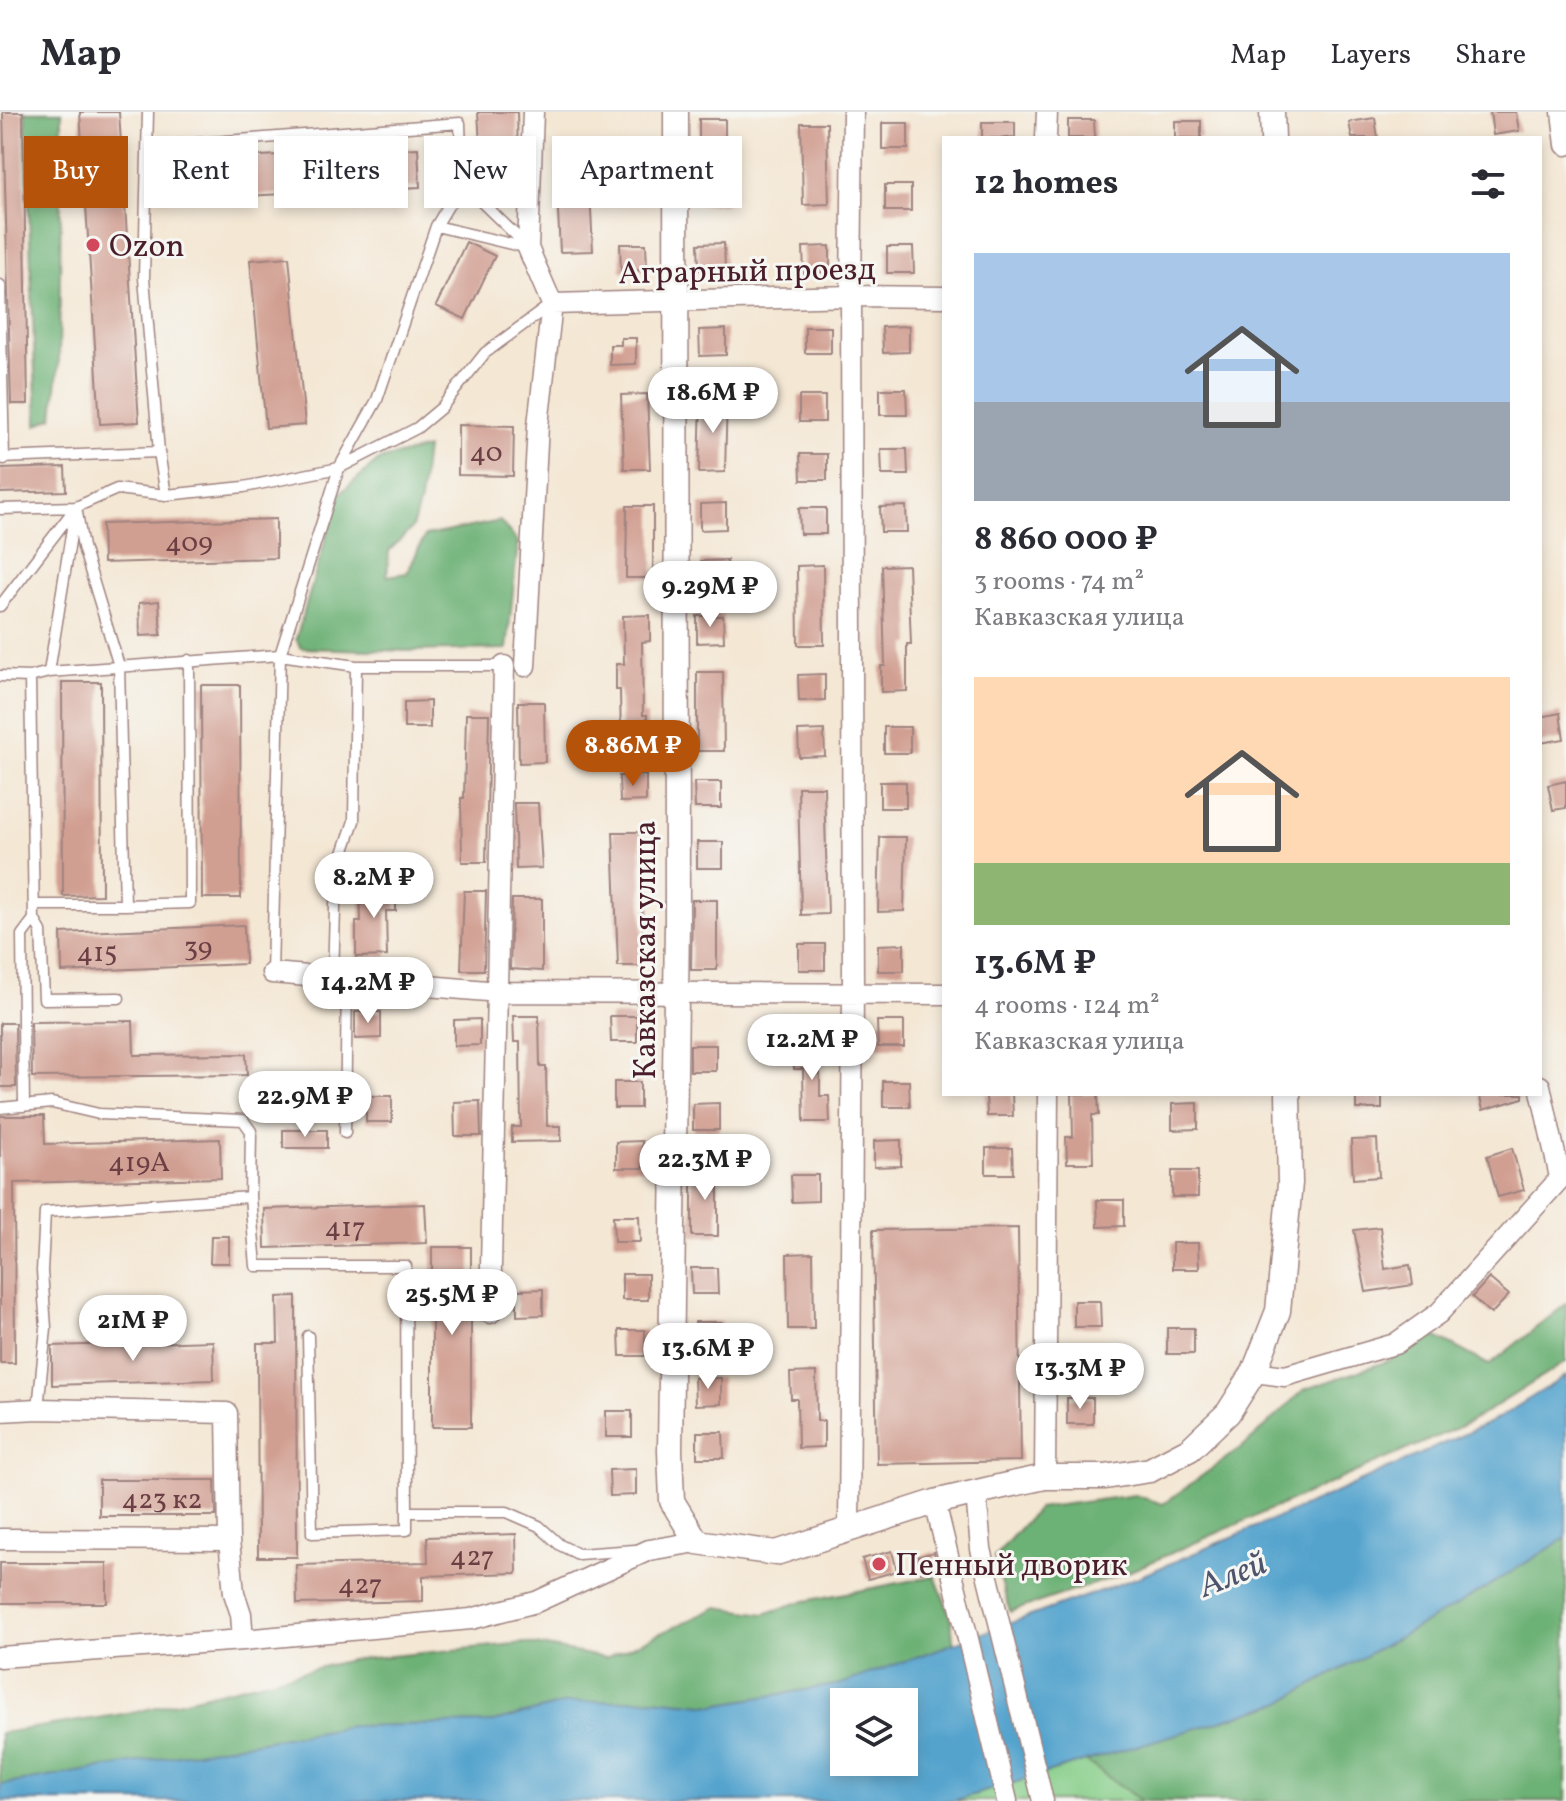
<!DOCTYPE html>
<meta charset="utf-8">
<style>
:root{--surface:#fff;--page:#f2f2f3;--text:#2b2b33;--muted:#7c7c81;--line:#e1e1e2;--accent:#b45309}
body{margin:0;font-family:Vollkorn,serif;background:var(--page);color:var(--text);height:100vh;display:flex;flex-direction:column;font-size:30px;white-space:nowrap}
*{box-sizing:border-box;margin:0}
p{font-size:26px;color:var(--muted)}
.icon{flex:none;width:44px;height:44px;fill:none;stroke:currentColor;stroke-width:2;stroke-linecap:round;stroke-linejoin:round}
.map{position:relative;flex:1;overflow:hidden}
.details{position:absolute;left:942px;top:24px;width:600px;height:960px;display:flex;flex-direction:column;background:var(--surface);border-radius:0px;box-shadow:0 4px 12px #0003}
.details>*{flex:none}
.guide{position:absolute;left:24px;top:24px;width:760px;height:72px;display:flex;gap:16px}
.tools{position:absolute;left:830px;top:1576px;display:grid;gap:16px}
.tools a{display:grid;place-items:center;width:88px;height:88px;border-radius:0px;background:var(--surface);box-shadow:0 4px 12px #0003;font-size:40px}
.price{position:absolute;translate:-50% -68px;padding:0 18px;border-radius:28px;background:#fff;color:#222;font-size:26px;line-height:52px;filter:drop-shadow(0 2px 4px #0008)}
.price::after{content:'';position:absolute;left:50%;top:48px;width:24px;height:18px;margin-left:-12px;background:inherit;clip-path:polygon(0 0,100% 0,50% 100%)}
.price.selected{background:var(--accent);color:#fff}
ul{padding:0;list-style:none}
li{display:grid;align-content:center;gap:16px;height:424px;padding:0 32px}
li span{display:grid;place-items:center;height:248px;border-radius:0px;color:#555}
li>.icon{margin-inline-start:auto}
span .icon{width:144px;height:144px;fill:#fffc;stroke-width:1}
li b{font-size:34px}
h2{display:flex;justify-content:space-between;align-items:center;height:96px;padding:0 32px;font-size:34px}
.tag{padding:0 28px;border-radius:0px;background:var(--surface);box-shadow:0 4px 12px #0003;font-size:28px;line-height:72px}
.tag.selected{background:var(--accent);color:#fff}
header{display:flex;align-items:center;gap:48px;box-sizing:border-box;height:112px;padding:0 40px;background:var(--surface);border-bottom:2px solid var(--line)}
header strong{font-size:38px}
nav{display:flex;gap:44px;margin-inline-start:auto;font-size:28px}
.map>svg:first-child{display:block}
.green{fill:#86ce89;stroke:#68765a;stroke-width:2}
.forest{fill:#6cb175;stroke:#5b6850;stroke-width:2}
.water{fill:#52a3cd;stroke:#4e617c;stroke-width:2;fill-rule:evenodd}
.building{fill:#d19f92}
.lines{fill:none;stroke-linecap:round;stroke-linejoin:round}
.service-casing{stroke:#9f8380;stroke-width:13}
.minor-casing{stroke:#9f8380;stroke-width:23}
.tertiary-casing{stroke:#9f8380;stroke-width:27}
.service{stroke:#fff;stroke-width:10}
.minor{stroke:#fff;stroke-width:20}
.tertiary{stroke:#fff;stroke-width:24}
.poi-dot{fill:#d1495b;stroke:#f6f6f2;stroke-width:3}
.labels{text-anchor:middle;stroke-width:6;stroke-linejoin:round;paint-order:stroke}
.number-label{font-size:28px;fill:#6c3f45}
.poi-label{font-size:32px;fill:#4a1f2b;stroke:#f6f6f2;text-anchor:start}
.street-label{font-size:32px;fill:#4a1f2b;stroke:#f6f6f2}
.water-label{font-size:34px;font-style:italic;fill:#4d546c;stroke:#f6f6f2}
</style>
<header>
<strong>Map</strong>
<nav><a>Map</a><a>Layers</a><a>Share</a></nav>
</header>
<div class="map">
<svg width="1566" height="1689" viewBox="0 0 1566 1689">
<rect width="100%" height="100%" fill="#f6f6f2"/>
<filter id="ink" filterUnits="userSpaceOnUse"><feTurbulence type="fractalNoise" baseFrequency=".0125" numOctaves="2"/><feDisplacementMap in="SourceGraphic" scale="16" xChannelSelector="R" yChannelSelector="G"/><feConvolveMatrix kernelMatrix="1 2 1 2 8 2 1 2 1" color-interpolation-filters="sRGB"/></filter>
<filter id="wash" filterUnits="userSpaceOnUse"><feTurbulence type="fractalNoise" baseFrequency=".006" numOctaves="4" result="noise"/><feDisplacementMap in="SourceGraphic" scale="32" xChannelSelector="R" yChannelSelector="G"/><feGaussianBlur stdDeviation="1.8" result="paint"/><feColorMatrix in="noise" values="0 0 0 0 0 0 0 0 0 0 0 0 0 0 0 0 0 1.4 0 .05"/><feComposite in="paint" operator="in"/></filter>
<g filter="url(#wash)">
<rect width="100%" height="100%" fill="#f4e7d4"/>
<path class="green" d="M1084,1648L1142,1689H953Z"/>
<path class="forest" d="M25,0H62L59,248L53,305L37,313Z
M426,336L420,389L412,416L389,439L387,464L407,461L425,424L500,409L518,430L507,537L407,539L301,536L296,527L339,382L379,348Z
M1566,1192V1250L1470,1310L1126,1461L1010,1500L994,1445L1038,1396L1135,1383L1163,1392L1250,1329L1303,1278L1388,1249L1431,1222L1489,1253Z
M1566,1426V1689H1142L1084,1648L1280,1591L1466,1488Z
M935,1464L951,1505L955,1549L805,1592L0,1685V1621L136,1600L350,1548L525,1531L606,1546L718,1495L764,1502L800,1490Z"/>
<path class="water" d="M1566,1264V1426L1466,1488L1280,1591L953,1689H0V1673L351,1614L489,1611L567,1591L652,1587L714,1593L841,1572L1136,1466L1333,1382L1495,1308ZM844,1590H904V1650H844Z"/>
<g id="blocks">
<path class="building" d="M3,0H23L28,292H11Z
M80,0H119L139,310L100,312Z
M478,0H517L518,47L481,49Z
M1490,0H1516L1519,19L1493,23Z
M1375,6L1378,26H1352L1349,10Z
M699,7H725V32L699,33Z
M1068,8H1094L1095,26H1068Z
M1175,9H1201V26H1175Z
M982,10H1015V26H982Z
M801,11H827L829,92L803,93Z
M882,11H908V37H882Z
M418,36L420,75L166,88L164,49Z
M589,58L593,139L560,140L556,59Z
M726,66V92L700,93V67Z
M885,73H911V99H885Z
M466,130L495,144L465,207L436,194Z
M724,131L725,157L699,158L698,132Z
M620,132H646L647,158L621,159Z
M830,134V160L804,161L803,135Z
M887,135H913L914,161H887Z
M289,145L305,313L266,316L250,148Z
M909,214V240L883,241L882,215Z
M805,215H831V241H805Z
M726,217V243L700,244L699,218Z
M621,226H636V252L610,253V233H621Z
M880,277H906L907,303H880Z
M647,282L650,357H624L621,283Z
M799,284H825V310H799Z
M701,285H727L725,360L699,361Z
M458,313L514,314L513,364L458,363Z
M881,337H907L908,363H882Z
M800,342H827V368H801Z
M65,355L66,379L0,381V357Z
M726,391V417L700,418V392Z
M627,394H653V466H626Z
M906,394L907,420H881L880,395Z
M799,396H826V422H800Z
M276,407V446L103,451L102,412Z
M727,448L728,474L702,475L701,449Z
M823,453L824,533H798L797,454Z
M908,453L911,532H907V579L881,580V554H885L882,454Z
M159,489L161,523L140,524L139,491Z
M650,503V529L642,530L643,603H647V629L621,630L620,578H616V552H624L623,504Z
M697,504H723L724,530L697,531Z
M697,560H723L724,639H697Z
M825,562V588L799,589L798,563Z
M62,570H101L102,783L63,784Z
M201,573H240L241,786H202Z
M430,589V616H404V590Z
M518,590H544L545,650L519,651Z
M1560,601L1564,627L1540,631V605Z
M466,602H489L486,750H462L461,686H464Z
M884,615H910V641H884Z
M824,618L825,644L799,645L798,619Z
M646,663V689L620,690L619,664Z
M1566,669V696L1553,698L1548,673Z
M694,670H721V696H695Z
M880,670H906V696H880Z
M798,675H824L828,802L801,803Z
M514,691H538L542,756L516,757Z
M613,720H640L644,854H618Z
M880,725H906L904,799L878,800Z
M697,730H723V756H697Z
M396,773V799H386L387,844L356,845V810H361L360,774Z
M464,779H486L484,858H461Z
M512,787H542V859L510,857Z
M692,788H717V858H691Z
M244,813L245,852L62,860L61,821Z
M799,832H825V858H799Z
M904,832V859H878V833Z
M355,900H381V926L355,927Z
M513,904H539L540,955H546L547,1014H561V1029L512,1030V1015H521L520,930H514Z
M610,904H637V930H611Z
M480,907V933L454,934V908Z
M133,909L134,943L246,942L247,963L32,965L31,910Z
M877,909H904V935H878Z
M0,911H15L16,975H0Z
M820,930V984H829L830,1010H804L803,957H794L793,931Z
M690,933H716V959H690Z
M883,969H909L910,995H883Z
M614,970H640V996H614Z
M986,982H1012L1013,1004H987Z
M1072,982H1098L1099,1003H1092L1093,1051H1067L1066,1025H1073Z
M1356,982H1382V997H1356Z
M1479,982H1523V986L1483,998Z
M366,984H392V1010H366Z
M480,989L481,1024H455L454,990Z
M719,991V1018H693V992Z
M1198,991V1017L1172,1018V992Z
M0,1004H44L45,1032L220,1027L221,1066L14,1071L15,1251H0Z
M283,1018H327V1036H283Z
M1377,1027L1379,1065L1353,1067L1351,1028Z
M901,1028V1054L874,1055V1029Z
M642,1029L643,1056H616V1030Z
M986,1036H1012L1013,1062H986Z
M1512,1036L1524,1078L1498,1085L1487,1044Z
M692,1056H718V1124H692Z
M1172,1059H1198V1085H1172Z
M791,1063H818V1089L792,1090Z
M1097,1088H1124V1114L1098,1115Z
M425,1092L427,1131L265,1136L264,1097Z
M613,1104H639L640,1130H614Z
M1380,1115L1385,1157L1410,1153L1413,1173L1366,1180L1354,1118Z
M1018,1116L1021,1349L877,1352L873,1118Z
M211,1124H229V1151H210Z
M1172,1131H1198L1199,1157H1172Z
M432,1135H471V1315H432Z
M813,1141L814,1217H788L787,1142Z
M691,1156H717L718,1182H692Z
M622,1162H648V1188H622Z
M1489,1166L1509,1183L1491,1202L1472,1185Z
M543,1177V1203L517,1204V1178Z
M296,1184L297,1445H258L257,1231H278L277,1185Z
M1074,1189H1100L1101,1215H1074Z
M695,1210H721V1236L695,1237Z
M1167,1216H1194V1242H1167Z
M619,1218H645V1244H620Z
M213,1229L214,1268L52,1273V1234Z
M816,1260L817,1309H824V1335L798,1336L797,1287H791L790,1261Z
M694,1266H721V1292L695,1293Z
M1067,1286H1093V1312H1067Z
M606,1299H632V1325H606Z
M697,1320H723L724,1346H697Z
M636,1357V1383L610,1384L609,1358Z
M99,1368H215L216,1404H99Z
M516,1422L517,1461L423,1464V1489L297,1492L296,1453L428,1450L427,1425Z
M892,1439L897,1459L868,1467L862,1447Z
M934,1440L937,1456L921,1460L917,1445Z
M0,1451H107V1491H0Z"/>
</g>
</g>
<g filter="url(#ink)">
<use href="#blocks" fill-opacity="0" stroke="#9f8380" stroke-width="2"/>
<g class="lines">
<g class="service-casing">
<path id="service" d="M148,0L144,166L159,340L166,383
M147,35L460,11L462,71L528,135
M436,114L462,71
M0,173L4,347
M0,346L159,340
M76,395L83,435L119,554L125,793L190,791L189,548
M0,397L76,395
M0,494L76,395L117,377L166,383L244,375L339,356L417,316L441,296L485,241L550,193
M49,560L74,404
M0,564L30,565L49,560L280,543L339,356L377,288L436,114L528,136
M30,565L34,807L41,819L44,887L119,886
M34,793H125
M272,861L280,543L356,554H507
M333,866L336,762L354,709L356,554
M24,994L22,823L34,807
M0,996L52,991L99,1002L243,1008L251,1019L250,1085
M345,1021L347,867
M308,1224L312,1421L407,1418V1400
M38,1297L46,1216L42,1159L45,1100L250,1085L256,1154H406L407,1400H507L539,1414L560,1433L578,1442L635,1438"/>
</g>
<g class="minor-casing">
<path id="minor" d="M1562,0L1566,33
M1046,26L1047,0
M552,192L851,184L944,185
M525,554L538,313L552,192L528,136L533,0
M272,861L499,880L944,882
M1540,974L1560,1065
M490,1201L504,554
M1254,1260L1285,1264L1395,1232L1439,1201L1566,1060
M0,1299L38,1297L227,1301L229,1428L234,1481L241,1502L243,1528
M1045,1365L1048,982
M976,1381L981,1437L1043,1689
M935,1390L1007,1689
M849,1419L853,879L851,184L853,0
M0,1427L229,1428
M0,1545L243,1528L471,1507L536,1490L649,1438L697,1430"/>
</g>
<g class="tertiary-casing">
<path id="tertiary" d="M676,0L677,810L670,1339L672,1389L697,1430L776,1441L935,1390L1003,1374L1045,1365H1105L1150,1358L1190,1337L1228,1301L1254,1260L1278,1199L1290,1071L1288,982
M1272,0L1273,26"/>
</g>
<use href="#service" class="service"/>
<use href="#minor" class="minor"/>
<use href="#tertiary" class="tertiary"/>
</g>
</g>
<g class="poi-dot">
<circle cx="93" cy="133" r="8"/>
<circle cx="879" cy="1452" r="8"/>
</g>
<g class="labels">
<g class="number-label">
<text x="486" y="349">40</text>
<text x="189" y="439">409</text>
<text x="198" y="844">39</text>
<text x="97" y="849">415</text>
<text x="139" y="1059">419А</text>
<text x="345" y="1124">417</text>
<text x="162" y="1396">423 к2</text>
<text x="472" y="1453">427</text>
<text x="360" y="1481">427</text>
</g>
<g class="poi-label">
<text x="109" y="144">Ozon</text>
<text x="895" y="1463">Пенный дворик</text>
</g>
<g class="street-label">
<text transform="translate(747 158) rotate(-1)" y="11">Аграрный проезд</text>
<text transform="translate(644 838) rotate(-90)" y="11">Кавказская улица</text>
</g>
<g class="water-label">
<text transform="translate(1232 1461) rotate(-22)" y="12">Алей</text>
</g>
</g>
</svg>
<div class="tools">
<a><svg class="icon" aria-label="layers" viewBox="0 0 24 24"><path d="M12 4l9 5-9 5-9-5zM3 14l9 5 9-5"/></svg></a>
</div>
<b class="price" style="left:713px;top:323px">18.6M ₽</b>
<b class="price" style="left:710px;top:517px">9.29M ₽</b>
<b class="price selected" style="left:633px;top:676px">8.86M ₽</b>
<b class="price" style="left:374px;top:808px">8.2M ₽</b>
<b class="price" style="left:368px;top:913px">14.2M ₽</b>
<b class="price" style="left:812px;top:970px">12.2M ₽</b>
<b class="price" style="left:305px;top:1027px">22.9M ₽</b>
<b class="price" style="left:705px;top:1090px">22.3M ₽</b>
<b class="price" style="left:452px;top:1225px">25.5M ₽</b>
<b class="price" style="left:133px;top:1251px">21M ₽</b>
<b class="price" style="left:708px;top:1279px">13.6M ₽</b>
<b class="price" style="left:1080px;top:1299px">13.3M ₽</b>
<div class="guide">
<a class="tag selected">Buy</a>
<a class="tag">Rent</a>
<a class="tag">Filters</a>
<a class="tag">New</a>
<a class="tag">Apartment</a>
</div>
<section class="details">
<h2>12 homes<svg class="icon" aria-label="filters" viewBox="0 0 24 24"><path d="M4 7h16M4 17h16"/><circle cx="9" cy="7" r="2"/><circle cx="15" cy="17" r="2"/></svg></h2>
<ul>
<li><span style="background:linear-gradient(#a9c7e8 60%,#9aa5b1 0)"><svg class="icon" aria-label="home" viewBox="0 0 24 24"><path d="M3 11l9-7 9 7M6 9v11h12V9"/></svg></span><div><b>8 860 000 ₽</b><p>3 rooms · 74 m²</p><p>Кавказская улица</p></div></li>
<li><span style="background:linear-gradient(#ffd9b3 75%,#8fb573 0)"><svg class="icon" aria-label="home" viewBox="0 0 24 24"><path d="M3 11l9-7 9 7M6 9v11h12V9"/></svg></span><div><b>13.6M ₽</b><p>4 rooms · 124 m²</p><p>Кавказская улица</p></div></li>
</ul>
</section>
</div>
